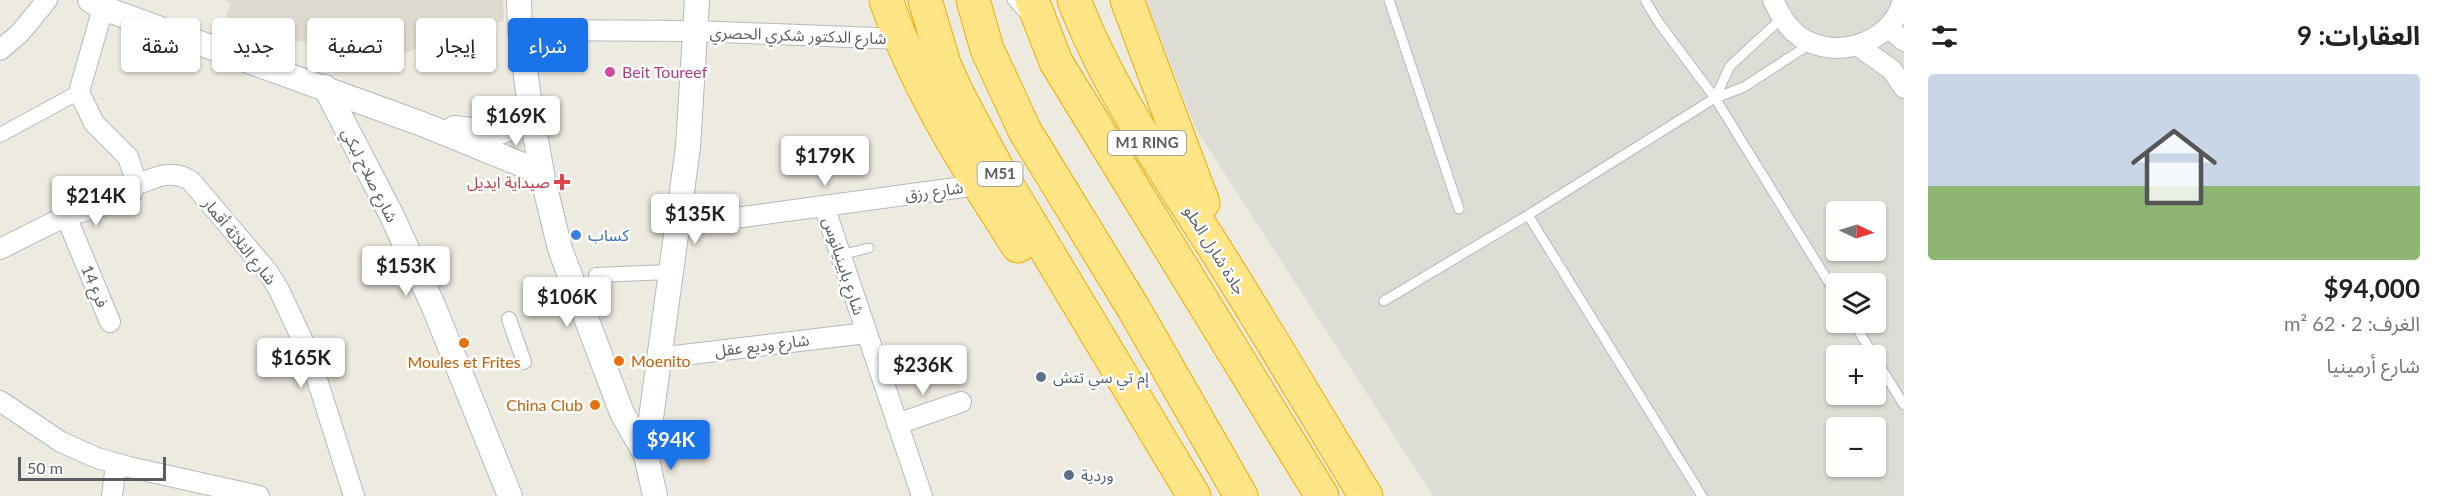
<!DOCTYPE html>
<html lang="ar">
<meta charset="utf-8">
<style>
:root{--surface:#fff;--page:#f2f2f2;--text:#222;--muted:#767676;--line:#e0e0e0;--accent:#1a73e8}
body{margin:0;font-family:Lato,"Noto Sans Arabic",sans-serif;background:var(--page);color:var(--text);direction:rtl;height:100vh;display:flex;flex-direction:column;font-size:22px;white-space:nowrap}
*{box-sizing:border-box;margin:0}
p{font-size:20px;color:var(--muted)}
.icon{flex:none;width:33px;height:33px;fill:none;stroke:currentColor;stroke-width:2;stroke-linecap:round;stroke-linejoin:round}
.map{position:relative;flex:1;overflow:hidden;direction:ltr}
.drawer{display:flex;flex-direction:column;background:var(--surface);width:540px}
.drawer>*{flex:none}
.guide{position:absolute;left:18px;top:18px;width:570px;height:54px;direction:rtl;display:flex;gap:12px}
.needle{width:39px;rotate:94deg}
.fabs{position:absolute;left:1826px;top:201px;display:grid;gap:12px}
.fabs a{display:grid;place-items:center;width:60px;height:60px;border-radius:6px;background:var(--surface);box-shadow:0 2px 4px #0004;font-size:30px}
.scale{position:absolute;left:18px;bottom:15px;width:148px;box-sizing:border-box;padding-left:6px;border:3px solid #595c62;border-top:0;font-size:16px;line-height:21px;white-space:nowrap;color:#595c62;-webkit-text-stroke:4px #fff;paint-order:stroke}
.price{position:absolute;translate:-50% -51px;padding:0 14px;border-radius:6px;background:#fff;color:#222;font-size:20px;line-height:39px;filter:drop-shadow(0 2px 3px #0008)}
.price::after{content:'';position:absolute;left:50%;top:36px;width:18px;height:14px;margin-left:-9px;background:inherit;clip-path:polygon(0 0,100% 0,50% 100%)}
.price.current{background:var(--accent);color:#fff}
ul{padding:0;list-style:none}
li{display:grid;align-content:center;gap:12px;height:318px;padding:0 24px}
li+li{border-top:2px solid var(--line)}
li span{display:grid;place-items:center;height:186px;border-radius:6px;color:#555}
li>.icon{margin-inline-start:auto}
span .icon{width:108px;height:108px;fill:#fffc;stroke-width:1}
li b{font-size:26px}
h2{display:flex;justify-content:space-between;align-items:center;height:72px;padding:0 24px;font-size:26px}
.chip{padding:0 21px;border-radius:6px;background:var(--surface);box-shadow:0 2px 4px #0004;font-size:21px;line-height:54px}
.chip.current{background:var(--accent);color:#fff}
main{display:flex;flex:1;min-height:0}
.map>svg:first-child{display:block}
.industrial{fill:#dddcd5;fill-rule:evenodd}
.education{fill:#ddd9cf}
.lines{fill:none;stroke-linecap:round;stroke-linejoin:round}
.service-casing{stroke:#b6b8be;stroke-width:11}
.pedestrian-casing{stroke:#b6b8be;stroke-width:16}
.minor-casing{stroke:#b6b8be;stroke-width:22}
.tertiary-casing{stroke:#b6b8be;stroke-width:26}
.motorway-casing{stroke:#edac00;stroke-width:35}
.service{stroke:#fff;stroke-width:9}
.pedestrian{stroke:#fff;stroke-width:14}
.minor{stroke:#fff;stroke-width:20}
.tertiary{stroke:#fff;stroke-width:24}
.motorway{stroke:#ffe585;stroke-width:33}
.hotel-dot{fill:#d1479c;stroke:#fff;stroke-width:2}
.health-dot{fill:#e0444e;stroke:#fff;stroke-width:2}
.shop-dot{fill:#3f7fe0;stroke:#fff;stroke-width:2}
.food-dot{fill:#e8710a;stroke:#fff;stroke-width:2}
.service-dot{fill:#5c6f8a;stroke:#fff;stroke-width:2}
.labels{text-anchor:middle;stroke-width:5;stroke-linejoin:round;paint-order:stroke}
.shield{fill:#fff;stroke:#8b8d91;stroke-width:1.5}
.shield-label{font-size:15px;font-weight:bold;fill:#595c62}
.street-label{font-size:16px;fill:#595c62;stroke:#fff}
.hotel-label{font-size:16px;fill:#b23c85;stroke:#fff;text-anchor:start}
.health-label{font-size:16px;fill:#be3a42;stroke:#fff;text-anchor:end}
.shop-label{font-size:16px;fill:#366cbe;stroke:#fff;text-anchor:start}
.food-label{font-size:16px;fill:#c56008;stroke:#fff;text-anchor:start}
.service-label{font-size:16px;fill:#4e5e75;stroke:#fff;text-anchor:start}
</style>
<main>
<section class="drawer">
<h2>العقارات: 9<svg class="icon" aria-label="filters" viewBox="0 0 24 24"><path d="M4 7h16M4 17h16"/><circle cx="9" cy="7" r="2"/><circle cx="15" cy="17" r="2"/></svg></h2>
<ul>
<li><span style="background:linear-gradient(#c9d6e8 60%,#8fb573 0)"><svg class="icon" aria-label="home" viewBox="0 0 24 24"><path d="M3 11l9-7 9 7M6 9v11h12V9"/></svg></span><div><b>$94,000</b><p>الغرف: 2 · 62 m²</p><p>شارع أرمينيا</p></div></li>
</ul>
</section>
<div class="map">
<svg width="1904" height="496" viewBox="0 0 1904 496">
<rect width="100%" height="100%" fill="#edeae0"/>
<path class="industrial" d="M1146,0H1904V496H1433L1196,129ZM1836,212H1875V250H1836ZM1836,284H1875V322H1836ZM1836,356H1875V394H1836ZM1836,428H1875V466H1836Z"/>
<path class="education" d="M225,0H503L504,21L431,43L390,59H356V51L337,43L299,41L274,46L221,28L231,3Z"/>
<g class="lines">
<g class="service-casing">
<path id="service" d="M1012,0L1024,14
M1389,0L1459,209
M1645,0L1659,23L1715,98L1836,294
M1715,98L1730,66L1782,18
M1528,215L1702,496
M840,255L869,248
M1384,301L1528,215L1715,98L1744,87L1810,44
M1853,322L1874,356
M1875,358L1904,405"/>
</g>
<g class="pedestrian-casing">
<path id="pedestrian" d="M0,135L79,92
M596,275L669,272
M509,319L524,362"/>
</g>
<g class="minor-casing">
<path id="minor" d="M1773,0C1779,12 1784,22 1793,31C1828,64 1892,46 1903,0
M1888,27L1904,41
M520,30L695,31L901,39
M1858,46L1892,70L1904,88
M0,50L20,33L47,0
M135,185C155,178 171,168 191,181L268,272L279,290L309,354L354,496
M824,206L922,496
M66,216L110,322
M676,226L978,185
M0,249L66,216L124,200L132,193L135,178L128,157L94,123L79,92L103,8
M658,358L866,333
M0,401L61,442L97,458L129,467L259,496
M897,424L961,402
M112,496L116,464"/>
</g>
<g class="tertiary-casing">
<path id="tertiary" d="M90,0L103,8L422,124L528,167L543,179
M519,0L520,30L530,107L543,179L560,249L622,413L646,455L655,496
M325,87L391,214L433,305L510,496
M454,128L496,133L518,126L530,107
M646,455L688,147L697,0"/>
</g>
<g class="motorway-casing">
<path id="motorway" d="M886,0C917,89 967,167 1018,246
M925,0L944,64L957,93L997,168L1194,496
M973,0L987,49L1025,131L1134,309L1241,496
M1032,0L1056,62L1322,496
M1074,0C1109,91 1165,170 1217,252C1268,333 1316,415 1366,496
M1127,0L1203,203"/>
</g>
<use href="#service" class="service"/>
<use href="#pedestrian" class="pedestrian"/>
<use href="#minor" class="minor"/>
<use href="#tertiary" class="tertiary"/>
<use href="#motorway" class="motorway"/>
</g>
<circle class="hotel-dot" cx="610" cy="72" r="6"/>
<path class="health-dot" d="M559 173h6v6h6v6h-6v6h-6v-6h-6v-6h6z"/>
<circle class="shop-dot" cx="576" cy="235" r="6"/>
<g class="food-dot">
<circle cx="464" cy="343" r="6"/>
<circle cx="619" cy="361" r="6"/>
<circle cx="595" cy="405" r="6"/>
</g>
<g class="service-dot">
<circle cx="1041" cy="377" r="6"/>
<circle cx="1069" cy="475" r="6"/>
</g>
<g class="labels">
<g class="shield">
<rect x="1108" y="131" width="78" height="24" rx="4.5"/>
<rect x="977.5" y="162" width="45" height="24" rx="4.5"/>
</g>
<g class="shield-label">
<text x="1147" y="148">M1 RING</text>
<text x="1000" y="179">M51</text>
</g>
<g class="street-label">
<text transform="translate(798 35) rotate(2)" y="6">شارع الدكتور شكري الحصري</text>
<text transform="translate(370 175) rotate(63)" y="6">شارع صلاح لبكي</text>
<text transform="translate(934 191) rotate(-8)" y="6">شارع رزق</text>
<text transform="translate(240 241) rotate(51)" y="6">شارع الثلاثة أقمار</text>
<text transform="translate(1215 250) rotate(58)" y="6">جادة شارل الحلو</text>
<text transform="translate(844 266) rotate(72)" y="6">شارع بابينيانوس</text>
<text transform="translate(95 286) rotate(67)" y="6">فرع 14</text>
<text transform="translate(762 345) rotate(-7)" y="6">شارع وديع عقل</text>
</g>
<g class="hotel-label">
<text x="622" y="78">Beit Toureef</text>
</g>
<g class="health-label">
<text x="550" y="188">صيداية ايديل</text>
</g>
<g class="shop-label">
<text x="588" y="241">كساب</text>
</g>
<g class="food-label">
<text x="631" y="367">Moenito</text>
<text x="464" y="368" text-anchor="middle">Moules et Frites</text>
<text x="583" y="411" text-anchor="end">China Club</text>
</g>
<g class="service-label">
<text x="1053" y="383">إم تي سي تتش</text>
<text x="1081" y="481">وردية</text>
</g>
</g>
</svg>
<div class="fabs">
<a><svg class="needle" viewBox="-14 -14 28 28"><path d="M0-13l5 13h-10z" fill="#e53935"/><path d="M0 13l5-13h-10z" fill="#767676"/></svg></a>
<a><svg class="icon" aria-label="layers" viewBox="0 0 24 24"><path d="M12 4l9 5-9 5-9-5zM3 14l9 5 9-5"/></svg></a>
<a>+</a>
<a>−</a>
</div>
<div class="scale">50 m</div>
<b class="price" style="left:516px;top:147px">$169K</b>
<b class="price" style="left:825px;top:187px">$179K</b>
<b class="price" style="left:96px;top:227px">$214K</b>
<b class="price" style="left:695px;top:245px">$135K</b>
<b class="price" style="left:406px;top:297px">$153K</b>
<b class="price" style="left:567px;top:328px">$106K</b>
<b class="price" style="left:301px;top:389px">$165K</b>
<b class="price" style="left:923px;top:396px">$236K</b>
<b class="price current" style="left:671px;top:471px">$94K</b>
<div class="guide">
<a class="chip current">شراء</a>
<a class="chip">إيجار</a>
<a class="chip">تصفية</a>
<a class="chip">جديد</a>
<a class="chip">شقة</a>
</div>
</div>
</main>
